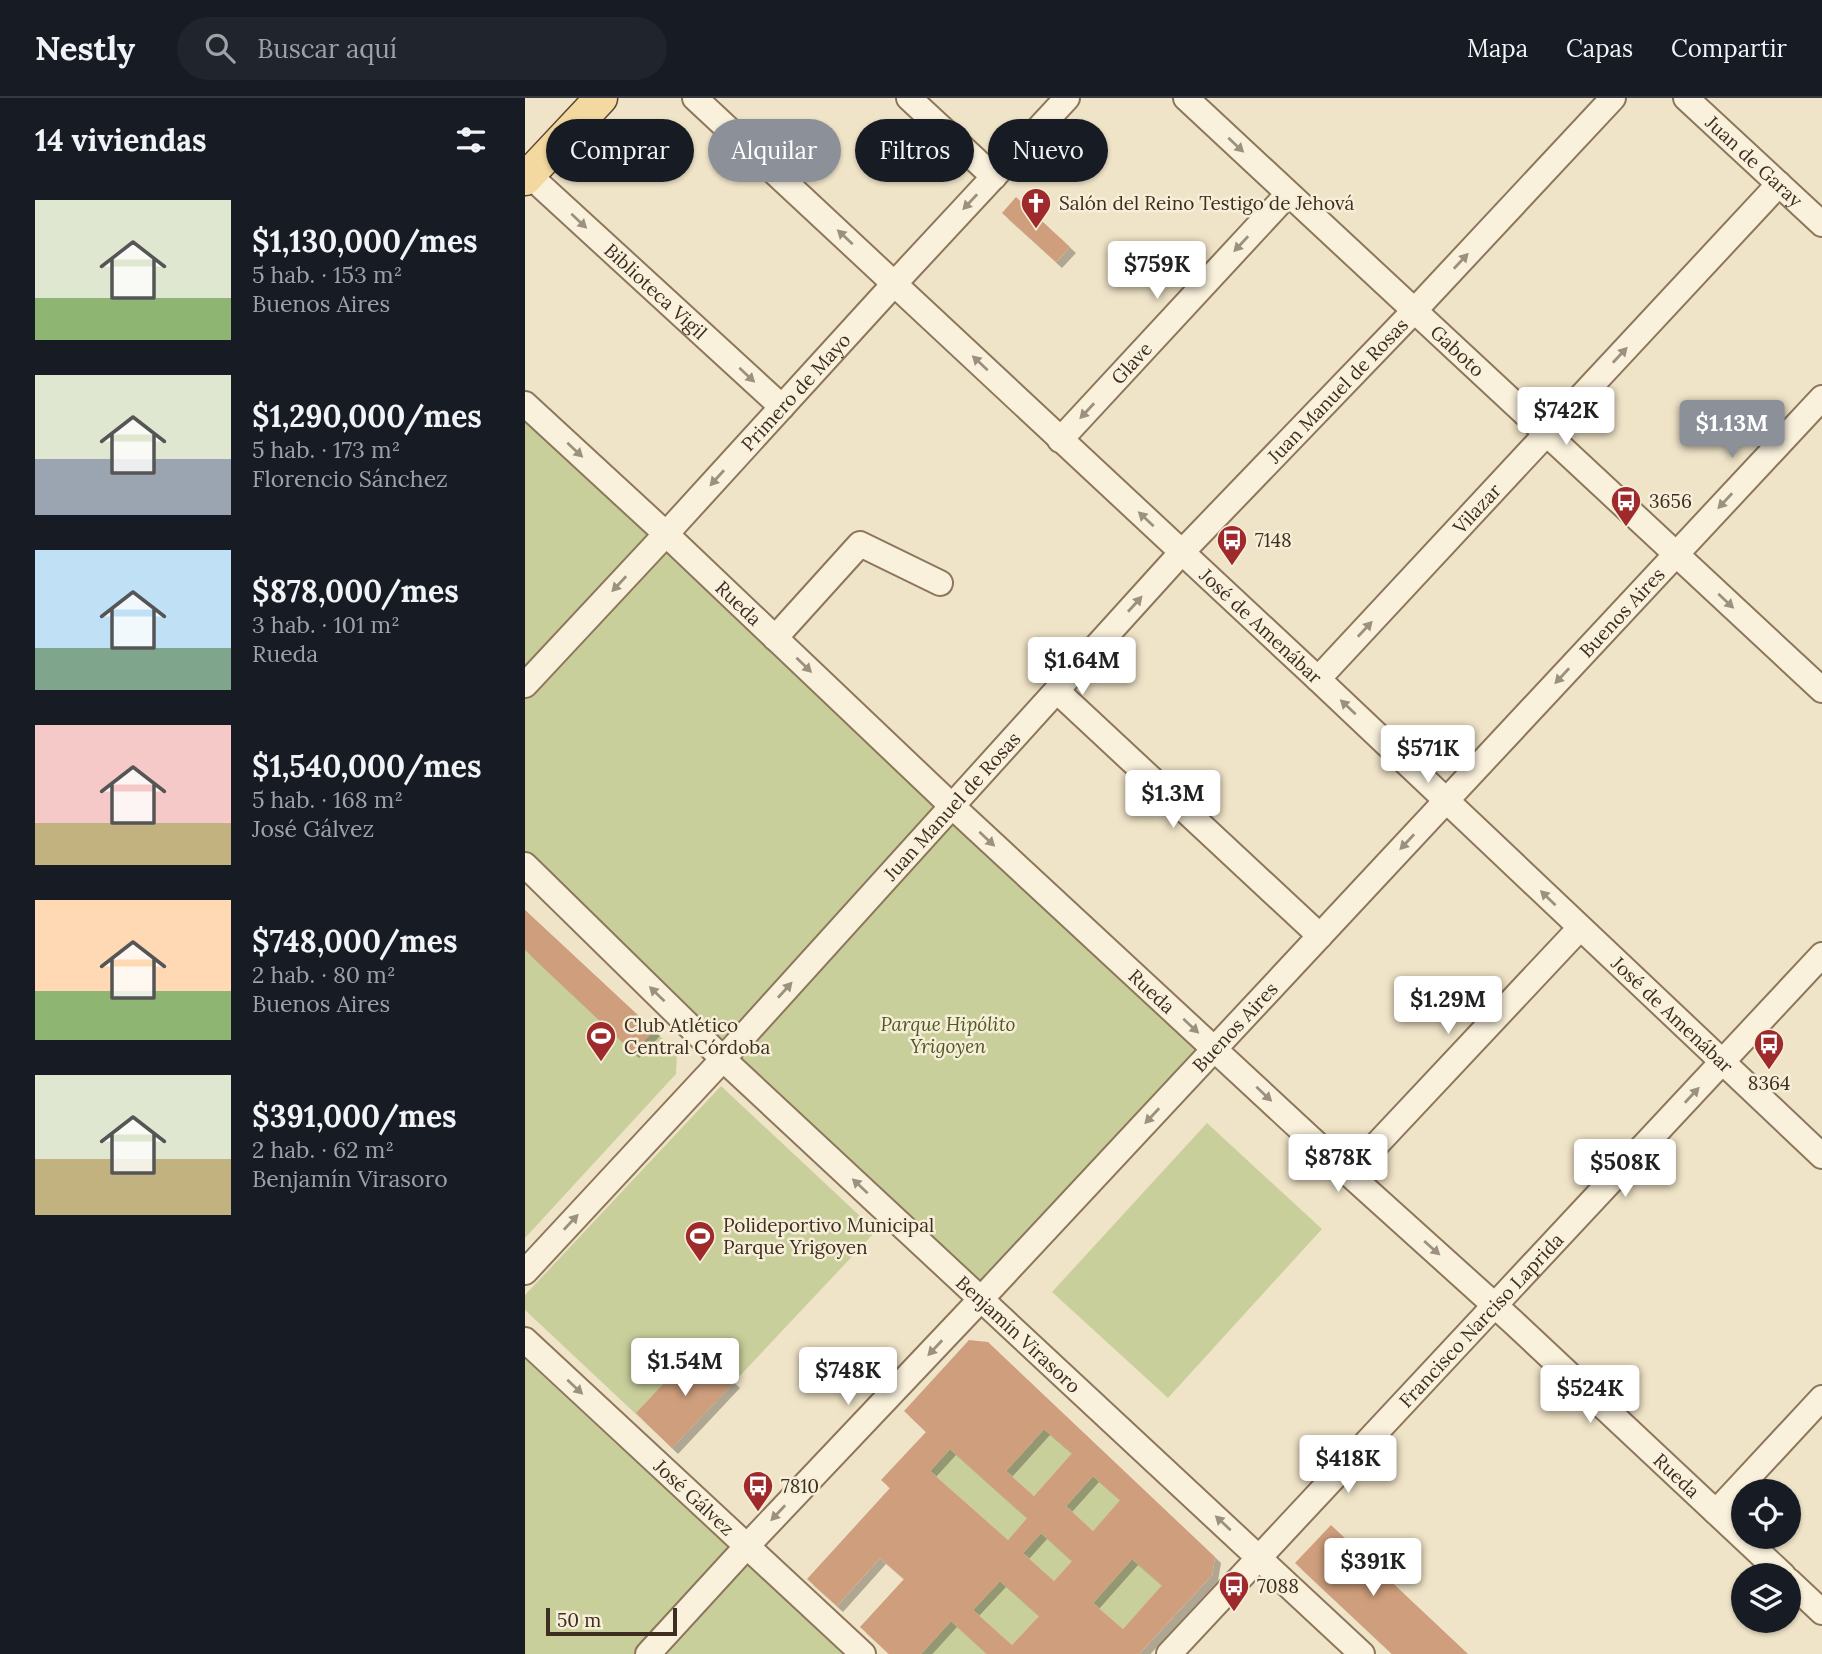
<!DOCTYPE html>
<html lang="es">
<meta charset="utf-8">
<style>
:root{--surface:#171b24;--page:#20242c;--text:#f1f3f6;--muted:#9ea1a6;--line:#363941;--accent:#8c9099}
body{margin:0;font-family:Lora,serif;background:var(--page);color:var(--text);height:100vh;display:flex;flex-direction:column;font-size:26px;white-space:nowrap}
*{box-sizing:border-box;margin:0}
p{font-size:23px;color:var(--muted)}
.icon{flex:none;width:38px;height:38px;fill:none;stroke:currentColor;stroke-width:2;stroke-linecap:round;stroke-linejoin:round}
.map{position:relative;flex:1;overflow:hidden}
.details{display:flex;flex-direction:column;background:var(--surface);width:525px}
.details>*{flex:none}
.hud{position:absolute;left:21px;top:21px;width:665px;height:63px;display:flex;gap:14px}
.controls{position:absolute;left:1206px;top:1381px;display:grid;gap:14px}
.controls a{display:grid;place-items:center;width:70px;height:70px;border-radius:50%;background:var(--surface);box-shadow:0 2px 5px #0004;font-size:35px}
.scale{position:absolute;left:21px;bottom:18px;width:131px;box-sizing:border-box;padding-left:7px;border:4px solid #3d2e20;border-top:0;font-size:19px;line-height:24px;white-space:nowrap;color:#3d2e20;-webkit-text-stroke:5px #f7eed8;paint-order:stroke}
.price{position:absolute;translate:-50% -60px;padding:0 16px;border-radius:7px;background:#fff;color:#222;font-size:23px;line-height:46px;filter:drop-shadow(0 2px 4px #0008)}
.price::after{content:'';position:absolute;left:50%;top:42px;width:21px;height:16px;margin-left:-10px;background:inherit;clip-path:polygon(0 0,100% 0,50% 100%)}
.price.on{background:var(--accent);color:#fff}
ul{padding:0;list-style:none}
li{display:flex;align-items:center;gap:21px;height:175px;padding:0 35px}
li span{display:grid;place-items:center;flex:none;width:196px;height:140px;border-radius:0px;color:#555}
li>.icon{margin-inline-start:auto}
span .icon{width:84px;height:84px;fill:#fffc;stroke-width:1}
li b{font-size:30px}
h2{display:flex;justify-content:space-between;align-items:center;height:84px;padding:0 35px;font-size:30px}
.chip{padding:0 24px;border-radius:32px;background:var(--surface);box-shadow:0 2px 5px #0004;font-size:24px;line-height:63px}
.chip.on{background:var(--accent);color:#fff}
header{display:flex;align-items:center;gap:42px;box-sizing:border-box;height:98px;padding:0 35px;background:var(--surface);border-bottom:2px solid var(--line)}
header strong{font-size:33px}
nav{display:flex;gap:38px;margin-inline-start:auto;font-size:24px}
.search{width:490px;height:63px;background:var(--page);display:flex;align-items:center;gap:18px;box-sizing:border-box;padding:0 24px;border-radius:38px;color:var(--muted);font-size:26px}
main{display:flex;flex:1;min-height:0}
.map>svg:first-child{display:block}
.green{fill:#c9cf9b}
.building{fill:#cf9f7d;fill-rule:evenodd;filter:url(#shadow)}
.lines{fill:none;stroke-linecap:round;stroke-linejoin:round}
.minor-casing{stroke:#8d765c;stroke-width:28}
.major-casing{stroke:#5b4430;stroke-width:35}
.minor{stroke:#faf1dc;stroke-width:24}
.major{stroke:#f3d9a0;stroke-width:32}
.oneway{fill:#9c907e}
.labels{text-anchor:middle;stroke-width:5;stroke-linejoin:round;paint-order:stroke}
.street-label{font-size:19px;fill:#3d2e20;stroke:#f7eed8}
.poi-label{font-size:19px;fill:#3d2e20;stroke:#f7eed8;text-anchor:start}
.park-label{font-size:19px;font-style:italic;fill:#4d5a26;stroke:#f7eed8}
</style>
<header>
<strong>Nestly</strong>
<div class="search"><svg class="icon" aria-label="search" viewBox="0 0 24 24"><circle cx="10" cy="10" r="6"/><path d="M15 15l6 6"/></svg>Buscar aquí</div>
<nav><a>Mapa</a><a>Capas</a><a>Compartir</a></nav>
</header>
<main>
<section class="details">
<h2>14 viviendas<svg class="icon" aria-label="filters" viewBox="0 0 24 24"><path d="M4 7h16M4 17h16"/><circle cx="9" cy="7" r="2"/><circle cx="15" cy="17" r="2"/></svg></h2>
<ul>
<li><span style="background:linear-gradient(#dfe7d0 70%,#8fb573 0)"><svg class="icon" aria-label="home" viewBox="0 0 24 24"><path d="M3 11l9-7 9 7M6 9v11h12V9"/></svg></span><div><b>$1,130,000/mes</b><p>5 hab. · 153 m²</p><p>Buenos Aires</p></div></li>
<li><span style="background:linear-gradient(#dfe7d0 60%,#9aa5b1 0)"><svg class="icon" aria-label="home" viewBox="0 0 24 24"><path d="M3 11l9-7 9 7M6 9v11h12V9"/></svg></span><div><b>$1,290,000/mes</b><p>5 hab. · 173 m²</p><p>Florencio Sánchez</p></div></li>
<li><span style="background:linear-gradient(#bfe0f5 70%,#7fa58c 0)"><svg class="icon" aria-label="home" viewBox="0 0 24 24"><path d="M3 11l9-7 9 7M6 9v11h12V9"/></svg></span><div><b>$878,000/mes</b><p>3 hab. · 101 m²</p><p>Rueda</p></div></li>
<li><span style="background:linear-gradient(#f6c9c9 70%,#c2b280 0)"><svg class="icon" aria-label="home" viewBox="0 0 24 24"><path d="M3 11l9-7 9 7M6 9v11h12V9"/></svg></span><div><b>$1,540,000/mes</b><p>5 hab. · 168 m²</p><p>José Gálvez</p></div></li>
<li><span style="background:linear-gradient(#ffd9b3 65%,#8fb573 0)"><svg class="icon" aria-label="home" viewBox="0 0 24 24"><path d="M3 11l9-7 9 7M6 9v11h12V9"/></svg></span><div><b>$748,000/mes</b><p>2 hab. · 80 m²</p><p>Buenos Aires</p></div></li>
<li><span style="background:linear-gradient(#dfe7d0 60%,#c2b280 0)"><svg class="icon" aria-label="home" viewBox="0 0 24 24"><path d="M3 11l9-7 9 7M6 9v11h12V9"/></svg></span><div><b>$391,000/mes</b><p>2 hab. · 62 m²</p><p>Benjamín Virasoro</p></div></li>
</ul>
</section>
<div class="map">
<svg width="1297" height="1556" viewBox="0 0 1297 1556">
<defs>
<filter id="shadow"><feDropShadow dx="6" dy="6" stdDeviation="0" flood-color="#0004"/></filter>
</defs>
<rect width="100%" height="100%" fill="#f0e4c8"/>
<path class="green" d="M0,306L690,950L456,1201L0,767Z
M0,812L152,954L151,976L0,1140Z
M196,988L351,1133L147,1350L0,1212V1197Z
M682,1025L797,1131L643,1300L527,1194Z
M0,1242L338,1556H0Z
M519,1331L547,1355L509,1398L481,1373Z
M425,1351L502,1420L483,1442L405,1373Z
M568,1378L595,1402L568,1433L541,1408Z
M516,1435L547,1463L529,1483L498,1455Z
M607,1461L637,1487L598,1531L568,1505Z
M475,1483L514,1518L487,1547L448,1512Z
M426,1523L462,1556H396Z"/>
<path class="building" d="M491,99L545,149L531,164L477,115Z
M0,812L129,932L108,954L0,852Z
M444,1242L463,1244L690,1459L687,1477L614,1556H462L426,1523L396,1556H364L335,1529L379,1481L355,1460L312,1508L282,1481L365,1390L356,1382L401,1334L379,1313ZM519,1331L547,1355L509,1398L481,1373ZM425,1351L502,1420L483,1442L405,1373ZM568,1378L595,1402L568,1433L541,1408ZM516,1435L547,1463L529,1483L498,1455ZM607,1461L637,1487L598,1531L568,1505ZM475,1483L514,1518L487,1547L448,1512Z
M172,1250L209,1284L147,1350L111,1315Z
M806,1427L943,1556H867L770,1465Z"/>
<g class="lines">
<g class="minor-casing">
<g id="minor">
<path id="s1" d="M170,0L793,581L1297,1058"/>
<path d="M384,0L469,79"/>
<path id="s2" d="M661,0L1297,592"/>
<path id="s3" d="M1161,0L1297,126"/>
<path id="s4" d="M4,77L257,309"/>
<path id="s5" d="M0,306L141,436L427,708L824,1076L987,1223L1258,1477"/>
<path id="s6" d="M535,342L763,96"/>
<path d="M250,540L335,446L415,485"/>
<path id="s7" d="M793,581L1254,86"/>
<path id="s8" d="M0,587L141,436L370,185L542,0"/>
<path d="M532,593L795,838"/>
<path id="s9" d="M0,767L198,961L837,1556"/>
<path d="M824,1076L1055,830"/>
<path id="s10" d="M0,1174L198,961L657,454L890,212L1088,0"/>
<path id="s11" d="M0,1242L338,1556"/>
<path d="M1191,1414L1297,1300"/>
<path d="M1264,1483L1297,1514"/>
<path id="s12" d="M123,1556L222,1448L456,1201L1297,300"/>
<path id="s13" d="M644,1556L1297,857"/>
</g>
</g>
<g class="major-casing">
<path id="major" d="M0,81L76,0"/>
</g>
<use href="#minor" class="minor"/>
<use href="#major" class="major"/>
</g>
<defs><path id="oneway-solid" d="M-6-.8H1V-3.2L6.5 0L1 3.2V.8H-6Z" transform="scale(1.75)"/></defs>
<g class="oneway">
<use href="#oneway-solid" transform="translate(711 47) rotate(43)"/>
<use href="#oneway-solid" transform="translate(445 104) rotate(133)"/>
<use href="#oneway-solid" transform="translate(54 123) rotate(43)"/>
<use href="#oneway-solid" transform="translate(320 139) rotate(-137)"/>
<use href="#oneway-solid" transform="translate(716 146) rotate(133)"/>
<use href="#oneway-solid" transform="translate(936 163) rotate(-47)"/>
<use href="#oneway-solid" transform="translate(1095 257) rotate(-47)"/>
<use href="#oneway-solid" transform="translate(455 265) rotate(-137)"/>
<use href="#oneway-solid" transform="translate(222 277) rotate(43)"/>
<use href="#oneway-solid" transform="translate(562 313) rotate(133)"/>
<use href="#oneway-solid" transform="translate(50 352) rotate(43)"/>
<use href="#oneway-solid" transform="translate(192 380) rotate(132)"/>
<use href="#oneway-solid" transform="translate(1200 403) rotate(133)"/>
<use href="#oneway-solid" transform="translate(621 421) rotate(-137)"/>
<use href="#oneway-solid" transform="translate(94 486) rotate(133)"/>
<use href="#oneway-solid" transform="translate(1201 503) rotate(43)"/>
<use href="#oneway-solid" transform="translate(610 506) rotate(-48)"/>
<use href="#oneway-solid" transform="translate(840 531) rotate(-47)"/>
<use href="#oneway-solid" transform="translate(279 567) rotate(44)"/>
<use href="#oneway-solid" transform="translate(1037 578) rotate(133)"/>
<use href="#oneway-solid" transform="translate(823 609) rotate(-137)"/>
<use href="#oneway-solid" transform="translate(462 741) rotate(43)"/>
<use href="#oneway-solid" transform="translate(882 744) rotate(133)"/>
<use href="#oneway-solid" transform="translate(1023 800) rotate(-136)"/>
<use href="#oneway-solid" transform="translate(260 892) rotate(-48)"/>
<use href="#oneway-solid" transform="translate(132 896) rotate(-136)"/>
<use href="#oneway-solid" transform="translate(666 928) rotate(43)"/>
<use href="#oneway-solid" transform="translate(739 996) rotate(43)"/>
<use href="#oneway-solid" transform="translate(1167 997) rotate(-47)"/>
<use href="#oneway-solid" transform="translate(627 1018) rotate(133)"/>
<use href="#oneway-solid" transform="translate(335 1088) rotate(-137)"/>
<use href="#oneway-solid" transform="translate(46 1124) rotate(-47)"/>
<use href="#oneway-solid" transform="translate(907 1150) rotate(42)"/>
<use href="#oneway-solid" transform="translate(410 1250) rotate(133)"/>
<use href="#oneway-solid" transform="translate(50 1289) rotate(43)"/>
<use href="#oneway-solid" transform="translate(253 1415) rotate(133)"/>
<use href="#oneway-solid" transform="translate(698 1425) rotate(-137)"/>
</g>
<defs>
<g id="church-pin" transform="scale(1.575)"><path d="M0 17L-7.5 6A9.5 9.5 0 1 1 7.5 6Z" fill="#9e2a2b" stroke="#f7eed8"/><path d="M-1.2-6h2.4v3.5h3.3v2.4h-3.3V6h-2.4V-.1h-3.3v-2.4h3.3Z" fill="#fff"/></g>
<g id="bus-pin" transform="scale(1.575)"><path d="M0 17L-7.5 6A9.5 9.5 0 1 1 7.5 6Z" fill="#9e2a2b" stroke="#f7eed8"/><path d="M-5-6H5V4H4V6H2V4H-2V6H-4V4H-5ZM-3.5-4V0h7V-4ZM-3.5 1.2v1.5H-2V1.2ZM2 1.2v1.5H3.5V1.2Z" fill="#fff"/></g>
<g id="stadium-pin" transform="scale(1.575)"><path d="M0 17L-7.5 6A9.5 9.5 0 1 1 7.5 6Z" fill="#9e2a2b" stroke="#f7eed8"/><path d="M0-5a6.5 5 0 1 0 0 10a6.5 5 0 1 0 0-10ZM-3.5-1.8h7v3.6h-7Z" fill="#fff"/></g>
</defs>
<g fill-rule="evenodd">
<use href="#church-pin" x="511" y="105"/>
<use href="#bus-pin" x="1101" y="403"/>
<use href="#bus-pin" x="707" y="442"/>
<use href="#stadium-pin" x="76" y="938"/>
<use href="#bus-pin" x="1244" y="946"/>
<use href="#stadium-pin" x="175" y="1138"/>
<use href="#bus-pin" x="233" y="1388"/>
<use href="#bus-pin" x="709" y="1488"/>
</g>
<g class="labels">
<g class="street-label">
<text dy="7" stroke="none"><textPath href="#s3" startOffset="93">Juan de Garay</textPath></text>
<text dy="7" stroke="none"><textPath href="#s4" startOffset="172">Biblioteca Vigil</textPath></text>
<text dy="7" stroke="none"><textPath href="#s2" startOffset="371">Gaboto</textPath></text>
<text dy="7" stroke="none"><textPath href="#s6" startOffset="105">Glave</textPath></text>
<text dy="7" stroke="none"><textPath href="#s10" startOffset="1199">Juan Manuel de Rosas</textPath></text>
<text dy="7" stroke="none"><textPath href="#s8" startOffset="399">Primero de Mayo</textPath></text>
<text dy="7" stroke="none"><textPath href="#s7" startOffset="233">Vilazar</textPath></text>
<text dy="7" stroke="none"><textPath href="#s5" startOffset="292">Rueda</textPath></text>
<text dy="7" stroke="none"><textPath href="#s12" startOffset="1426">Buenos Aires</textPath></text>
<text dy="7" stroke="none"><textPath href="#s1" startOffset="774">José de Amenábar</textPath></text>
<text dy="7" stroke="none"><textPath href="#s10" startOffset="632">Juan Manuel de Rosas</textPath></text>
<text dy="7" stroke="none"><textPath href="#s5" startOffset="859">Rueda</textPath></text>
<text dy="7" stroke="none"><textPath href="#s1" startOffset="1340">José de Amenábar</textPath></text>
<text dy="7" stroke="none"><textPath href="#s12" startOffset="859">Buenos Aires</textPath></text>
<text dy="7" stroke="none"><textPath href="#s13" startOffset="457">Francisco Narciso Laprida</textPath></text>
<text dy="7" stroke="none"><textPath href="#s9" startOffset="681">Benjamín Virasoro</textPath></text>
<text dy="7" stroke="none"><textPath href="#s5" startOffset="1573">Rueda</textPath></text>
<text dy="7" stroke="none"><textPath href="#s11" startOffset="231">José Gálvez</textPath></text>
</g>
<g class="poi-label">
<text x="534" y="112">Salón del Reino Testigo de Jehová</text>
<text x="1124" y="410">3656</text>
<text x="730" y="449">7148</text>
<text x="99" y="934">Club Atlético<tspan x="99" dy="22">Central Córdoba</tspan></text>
<text x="1244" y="992" text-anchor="middle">8364</text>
<text x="198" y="1134">Polideportivo Municipal<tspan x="198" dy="22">Parque Yrigoyen</tspan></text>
<text x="256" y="1395">7810</text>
<text x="732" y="1495">7088</text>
</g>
<g class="park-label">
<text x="423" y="933">Parque Hipólito<tspan x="423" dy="22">Yrigoyen</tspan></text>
</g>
</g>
</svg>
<div class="controls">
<a><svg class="icon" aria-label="locate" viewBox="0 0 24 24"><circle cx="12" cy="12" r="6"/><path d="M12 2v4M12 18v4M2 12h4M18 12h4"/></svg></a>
<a><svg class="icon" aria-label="layers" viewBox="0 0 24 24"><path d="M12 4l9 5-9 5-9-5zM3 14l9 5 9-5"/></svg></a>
</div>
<div class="scale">50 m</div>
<b class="price" style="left:632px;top:203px">$759K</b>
<b class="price" style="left:1041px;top:349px">$742K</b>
<b class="price on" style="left:1207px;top:362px">$1.13M</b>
<b class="price" style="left:557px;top:599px">$1.64M</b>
<b class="price" style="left:903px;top:687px">$571K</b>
<b class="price" style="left:648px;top:732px">$1.3M</b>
<b class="price" style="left:923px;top:938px">$1.29M</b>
<b class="price" style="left:813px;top:1096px">$878K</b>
<b class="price" style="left:1100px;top:1101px">$508K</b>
<b class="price" style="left:160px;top:1300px">$1.54M</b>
<b class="price" style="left:323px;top:1309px">$748K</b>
<b class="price" style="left:1065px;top:1327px">$524K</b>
<b class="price" style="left:823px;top:1397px">$418K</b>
<b class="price" style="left:848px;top:1500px">$391K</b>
<div class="hud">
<a class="chip">Comprar</a>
<a class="chip on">Alquilar</a>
<a class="chip">Filtros</a>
<a class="chip">Nuevo</a>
</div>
</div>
</main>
